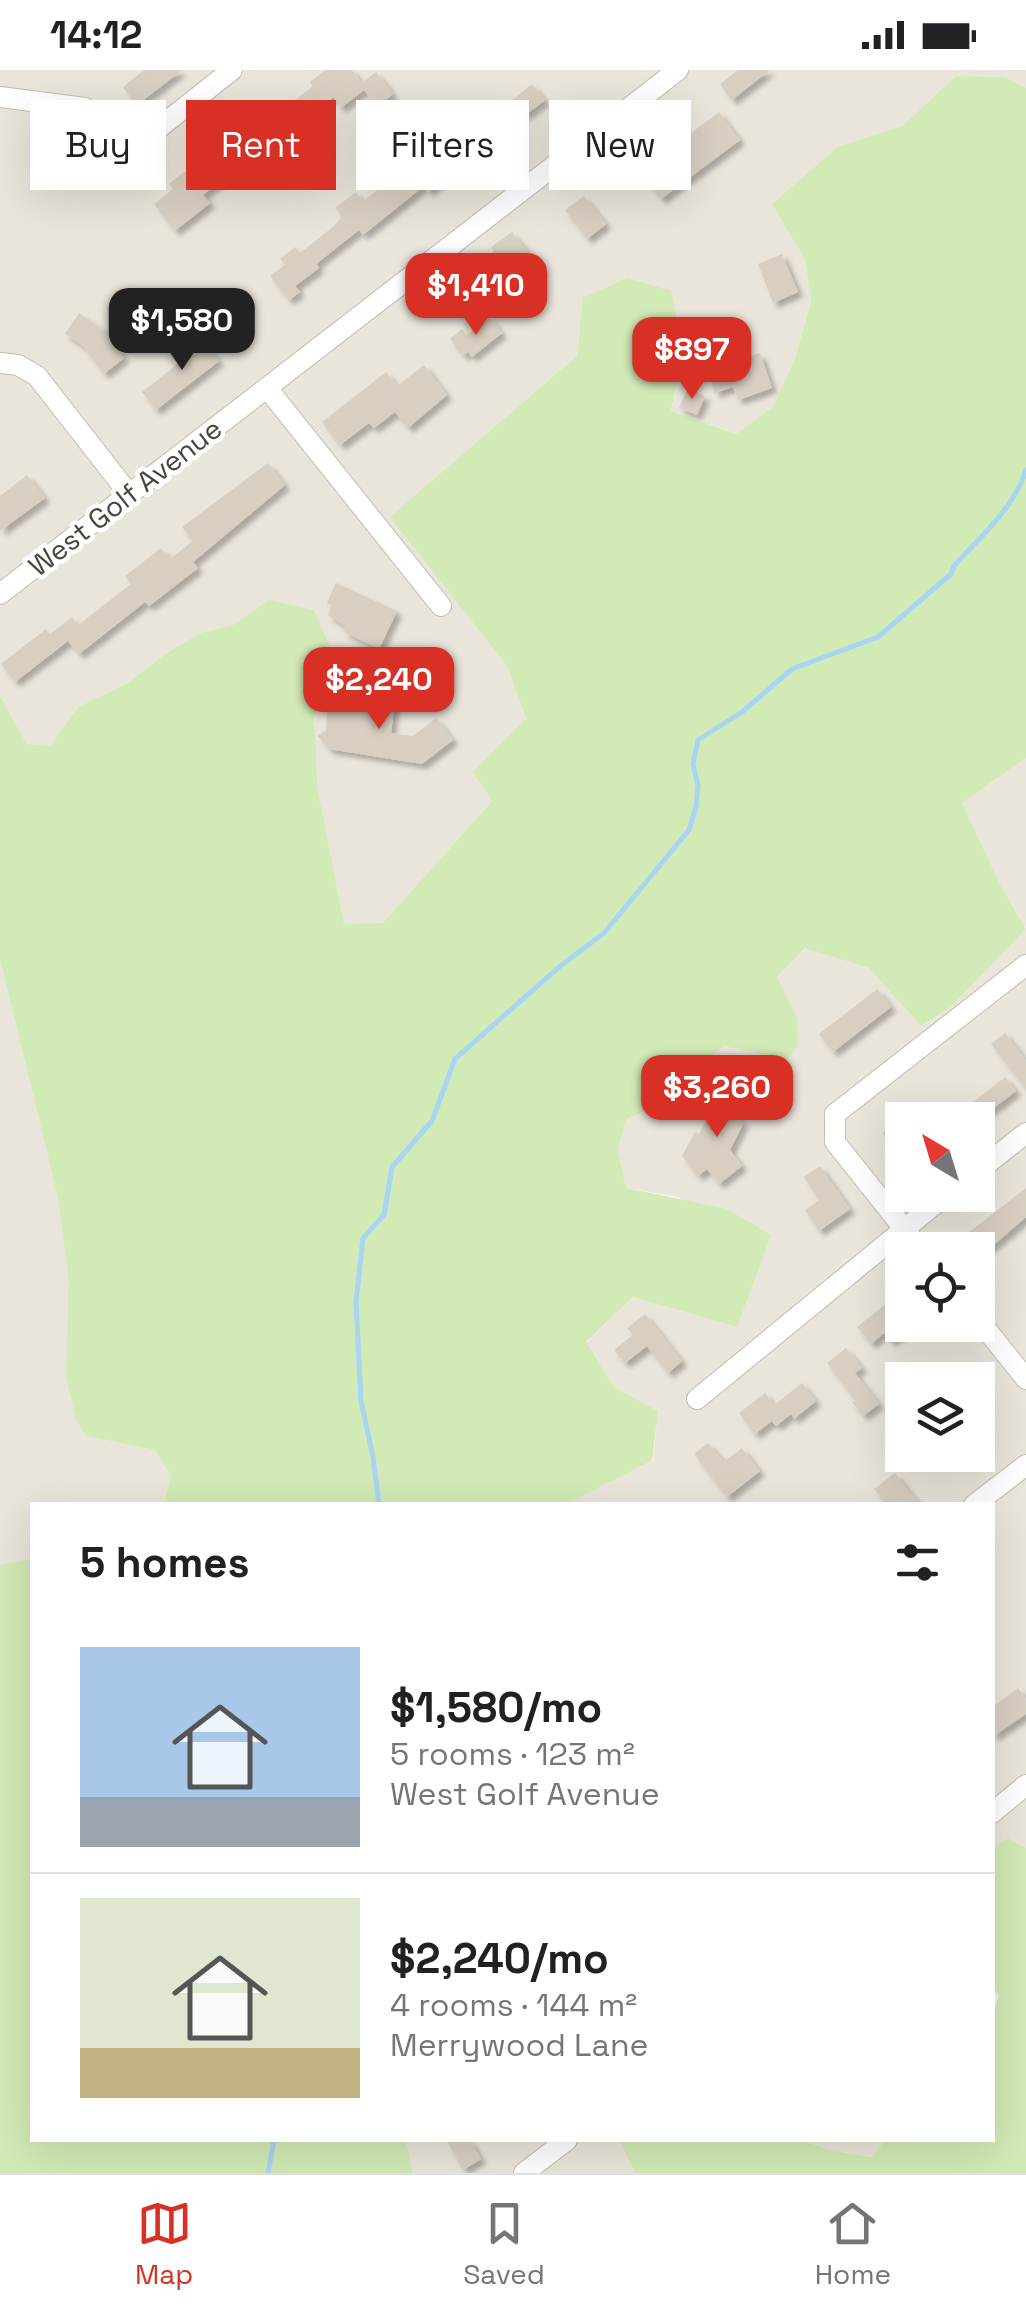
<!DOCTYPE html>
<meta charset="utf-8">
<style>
:root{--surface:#fff;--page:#f2f2f2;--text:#202124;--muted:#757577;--line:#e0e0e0;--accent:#d93025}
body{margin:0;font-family:"Space Grotesk",sans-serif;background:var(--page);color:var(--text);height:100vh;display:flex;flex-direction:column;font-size:38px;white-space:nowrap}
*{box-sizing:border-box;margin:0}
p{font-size:32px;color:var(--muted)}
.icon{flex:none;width:55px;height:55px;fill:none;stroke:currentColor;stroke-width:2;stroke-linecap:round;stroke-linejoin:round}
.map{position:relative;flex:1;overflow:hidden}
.sheet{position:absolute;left:30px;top:1432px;width:965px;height:640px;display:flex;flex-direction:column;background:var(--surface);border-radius:0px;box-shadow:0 10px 40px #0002}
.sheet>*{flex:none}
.hud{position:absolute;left:30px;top:30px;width:968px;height:90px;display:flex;gap:20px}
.needle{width:65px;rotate:322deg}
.controls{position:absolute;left:885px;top:1032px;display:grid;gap:20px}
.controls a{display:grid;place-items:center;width:110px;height:110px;border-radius:0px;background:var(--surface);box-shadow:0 10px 40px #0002;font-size:50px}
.price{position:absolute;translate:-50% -85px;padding:0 22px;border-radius:20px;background:var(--accent);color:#fff;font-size:32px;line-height:65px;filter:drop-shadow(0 2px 5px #0008)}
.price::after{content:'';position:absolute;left:50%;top:60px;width:30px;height:22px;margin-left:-15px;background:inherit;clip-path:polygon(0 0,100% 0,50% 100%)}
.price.selected{background:#222;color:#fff}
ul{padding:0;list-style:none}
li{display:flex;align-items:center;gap:30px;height:250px;padding:0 50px}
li+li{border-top:2px solid var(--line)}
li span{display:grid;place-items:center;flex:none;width:280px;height:200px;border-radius:0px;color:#555}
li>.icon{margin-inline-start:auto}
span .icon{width:120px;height:120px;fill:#fffc;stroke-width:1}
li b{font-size:42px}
h2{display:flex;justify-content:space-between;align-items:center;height:120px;padding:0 50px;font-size:42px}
.pill{padding:0 35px;border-radius:0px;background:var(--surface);box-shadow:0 10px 40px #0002;font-size:35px;line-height:90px}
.pill.selected{background:var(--accent);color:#fff}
.status{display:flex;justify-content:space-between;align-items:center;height:70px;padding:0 50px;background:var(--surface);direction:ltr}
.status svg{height:28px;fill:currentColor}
.menu{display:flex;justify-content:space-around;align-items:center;height:140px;border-top:2px solid var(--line);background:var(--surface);font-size:28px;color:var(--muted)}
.menu a{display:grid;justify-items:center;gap:5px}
.menu .selected{color:var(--accent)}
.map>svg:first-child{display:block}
.residential{fill:#eae5da;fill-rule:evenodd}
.green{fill:#d2eab5}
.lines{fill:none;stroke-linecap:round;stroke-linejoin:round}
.stream{stroke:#a9d4f2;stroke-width:5}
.building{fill:#d8cfc1;filter:url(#shadow)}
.minor-casing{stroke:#c2bbae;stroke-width:22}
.minor{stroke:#fff;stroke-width:20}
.labels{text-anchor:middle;stroke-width:9;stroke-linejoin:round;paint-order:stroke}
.street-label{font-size:28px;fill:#4b4439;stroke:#fff}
</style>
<div class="status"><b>14:12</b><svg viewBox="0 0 49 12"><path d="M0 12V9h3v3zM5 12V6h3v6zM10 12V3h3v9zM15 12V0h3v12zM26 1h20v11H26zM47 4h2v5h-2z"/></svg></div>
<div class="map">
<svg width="1026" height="2103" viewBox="0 0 1026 2103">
<defs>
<filter id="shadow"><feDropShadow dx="5" dy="5" stdDeviation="2.5" flood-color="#0004"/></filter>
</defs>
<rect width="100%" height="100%" fill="#f6f3ec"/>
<path class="residential" d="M0,0H1026V18L1005,7L956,6L902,56L839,76L805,189L811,231L794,291L773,338L737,364L671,341L683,280L583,228L577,286L391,447L507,596L526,650L474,702L492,731L383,853L344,855L318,721L314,648L339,598L269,531L233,555L200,563L165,584L128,613L78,637L50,676L27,674L0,626Z
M1026,688V858L1001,816L962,733Z
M1026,859V1778L1008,1768L993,1779L992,1435H564L653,1391L658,1341L614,1317L586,1273L633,1227L737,1257L679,1127L626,1118L618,1080L626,1049L647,1040L724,975L797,949L777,907L806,878L869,898L921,956L952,936ZM902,1050H978V1125H902ZM902,1180H978V1255H902ZM902,1310H978V1385H902Z
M0,889L58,1128L66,1176L86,1366L155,1380L171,1406L164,1435H32V1489L8,1496L0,1495Z
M406,2070H619L635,2103H413Z
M800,2070H885L873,2087L830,2080Z"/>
<path class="green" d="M956,6L1005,7L1026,18V688L962,733L1001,816L1026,859L952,936L921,956L869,898L805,878L777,907L797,948L798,976L787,989L724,976L647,1040L626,1049L618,1080L626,1118L727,1139L771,1165L737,1257L633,1227L586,1272L614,1317L658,1341L652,1391L564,1435H164L171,1406L155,1380L86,1366L76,1350L66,1306L69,1211L58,1128L0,889V626L27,674L50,676L78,637L128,613L165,584L200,563L233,555L269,530L314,540L339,598L314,648L318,721L344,854L383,853L492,731L473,702L526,649L507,596L390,447L577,286L583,228L627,208L671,221L683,280L671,341L736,364L773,337L794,291L811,232L805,189L772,134L839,76L902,56Z
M32,1489V2070H406L413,2103H0V1495Z
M1008,1768L1026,1778V2103H635L619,2070H800L830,2080L872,2087L885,2070H992V1945L999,1926L992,1917V1779Z"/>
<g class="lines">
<path class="stream" d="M379,1435L373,1387L361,1331L356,1232L363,1168L384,1145L392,1097L432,1051L455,989L559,897L604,863L689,760L696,737L698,715L693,694L698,670L742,642L792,599L878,567L951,504L954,496C979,468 1015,437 1026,400
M268,2103L274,2070"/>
</g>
<path class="building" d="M144,0H182L137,35L123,17Z
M325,0H352L362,13L376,2L393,24L377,37L364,20L341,38L333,27L307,48L310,51L273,80L257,60L313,16L310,12Z
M738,0H770L732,30L720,14Z
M532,14L545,30L523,47L511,31Z
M719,42L740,70L661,129L644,107L667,89L663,84Z
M478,48L494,68L428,122L424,116L363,165L359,160L335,179L316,194L319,198L295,216L300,222L289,230L270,206L285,195L280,189L295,177L300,183L334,156L342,147L335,138L356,122L363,131L384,115L401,99L394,90L405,82L411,90L424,80L428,86Z
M237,61L251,78L235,91L239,96L203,125L210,133L175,161L154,134L173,119L169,114L185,101L189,106L221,81L217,77Z
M584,126L606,154L587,169L565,140Z
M512,162L542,200L521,216L512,203L505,208L499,200L488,209L477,195L494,181L491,177Z
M782,184L798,222L773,233L758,194Z
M79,243L102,259L124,288L104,304L83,276L65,264Z
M490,248L502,263L472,287L468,282L463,286L450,269L462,259L467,265Z
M198,265L219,291L156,340L142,322L184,289L178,281Z
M760,283L772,318L738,330L733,317L715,323L708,301Z
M424,295L447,325L408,358L395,342L374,358L369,353L340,375L322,352L386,302L397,316Z
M687,319L705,326L697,345L679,338Z
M268,393L285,415L193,492L198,498L149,536L145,532L79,584L68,571L15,612L1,594L46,559L50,564L72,547L78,555L131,514L125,506L161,478L170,489L193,471L182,457Z
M27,405L45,428L0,461V426Z
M336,513L397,541L379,579L344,562L346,557L328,545L332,536L327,533Z
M345,625L395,631L391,663L413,666L436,648L453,670L422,694L329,679L318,666L326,660L327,641L334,642L335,632L344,634Z
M877,919L891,937L833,982L819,964Z
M1005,963L1026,990V1019L991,974Z
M1005,1007L1016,1021L978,1050H950Z
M722,1019L744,1030L735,1047L744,1052L730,1080L742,1096L719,1114L707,1099L698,1106L682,1086L695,1062L699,1064Z
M896,1052L902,1060V1086L882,1063Z
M820,1096L850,1139L819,1161L805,1140L819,1130L804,1107Z
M1026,1118V1147L983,1184L968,1163Z
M902,1221V1263L891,1272L884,1263L871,1274L857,1257Z
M645,1244L682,1291L668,1303L647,1276L625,1293L614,1280L633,1265L627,1258Z
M846,1278L862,1298L855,1303L879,1334L863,1346L852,1332L855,1330L827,1293Z
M802,1313L816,1331L794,1349L791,1344L776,1356L772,1351L755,1364L739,1343L765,1323L774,1335Z
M708,1373L724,1392L742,1378L760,1401L727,1427L694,1384Z
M895,1403L920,1435H887L874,1419Z
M1018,1618L1026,1629V1644L992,1667V1637Z
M446,2070H470L481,2089L463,2100Z"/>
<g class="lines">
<g class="minor-casing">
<path id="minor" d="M0,27L85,38L104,55L127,83L232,0
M0,293L18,295L37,306L129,424
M267,318L441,536
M0,524L678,0
M978,1101L1026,1063
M921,1180L835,1072V1044L1026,895
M978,1249L1026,1309
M697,1329L946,1125
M974,1435L1026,1395
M992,1743L1026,1715
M524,2103L567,2070"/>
</g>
<use href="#minor" class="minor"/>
</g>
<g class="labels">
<g class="street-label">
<text transform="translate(125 427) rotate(-38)" y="10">West Golf Avenue</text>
</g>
</g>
</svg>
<div class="controls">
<a><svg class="needle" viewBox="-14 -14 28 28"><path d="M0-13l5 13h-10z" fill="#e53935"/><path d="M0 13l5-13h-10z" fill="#757577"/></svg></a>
<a><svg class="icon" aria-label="locate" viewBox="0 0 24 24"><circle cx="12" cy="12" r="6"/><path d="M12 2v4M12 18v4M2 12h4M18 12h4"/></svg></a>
<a><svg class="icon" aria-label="layers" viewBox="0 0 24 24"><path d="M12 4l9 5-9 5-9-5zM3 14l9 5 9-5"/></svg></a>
</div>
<b class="price" style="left:476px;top:268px">$1,410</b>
<b class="price selected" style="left:182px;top:303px">$1,580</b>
<b class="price" style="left:692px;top:332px">$897</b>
<b class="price" style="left:379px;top:662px">$2,240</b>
<b class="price" style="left:717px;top:1070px">$3,260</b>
<div class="hud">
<a class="pill">Buy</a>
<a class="pill selected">Rent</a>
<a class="pill">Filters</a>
<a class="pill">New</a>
</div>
<section class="sheet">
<h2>5 homes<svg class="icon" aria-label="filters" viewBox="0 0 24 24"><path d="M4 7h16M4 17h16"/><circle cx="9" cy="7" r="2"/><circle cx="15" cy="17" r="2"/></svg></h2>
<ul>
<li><span style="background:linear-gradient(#a9c7e8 75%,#9aa5b1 0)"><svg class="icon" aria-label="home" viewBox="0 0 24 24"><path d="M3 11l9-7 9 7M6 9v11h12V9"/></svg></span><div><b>$1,580/mo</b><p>5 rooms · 123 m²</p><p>West Golf Avenue</p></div></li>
<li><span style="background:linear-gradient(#dfe7d0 75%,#c2b280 0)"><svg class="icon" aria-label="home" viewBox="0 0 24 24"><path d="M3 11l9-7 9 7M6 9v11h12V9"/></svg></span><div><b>$2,240/mo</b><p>4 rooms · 144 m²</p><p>Merrywood Lane</p></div></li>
</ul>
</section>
</div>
<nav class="menu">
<a class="selected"><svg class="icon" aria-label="map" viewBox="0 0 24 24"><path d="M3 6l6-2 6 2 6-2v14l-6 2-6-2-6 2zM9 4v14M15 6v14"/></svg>Map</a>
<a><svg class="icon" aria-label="saved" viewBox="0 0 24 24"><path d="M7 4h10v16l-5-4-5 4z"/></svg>Saved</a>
<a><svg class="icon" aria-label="home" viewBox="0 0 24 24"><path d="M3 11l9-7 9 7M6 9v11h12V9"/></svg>Home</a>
</nav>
